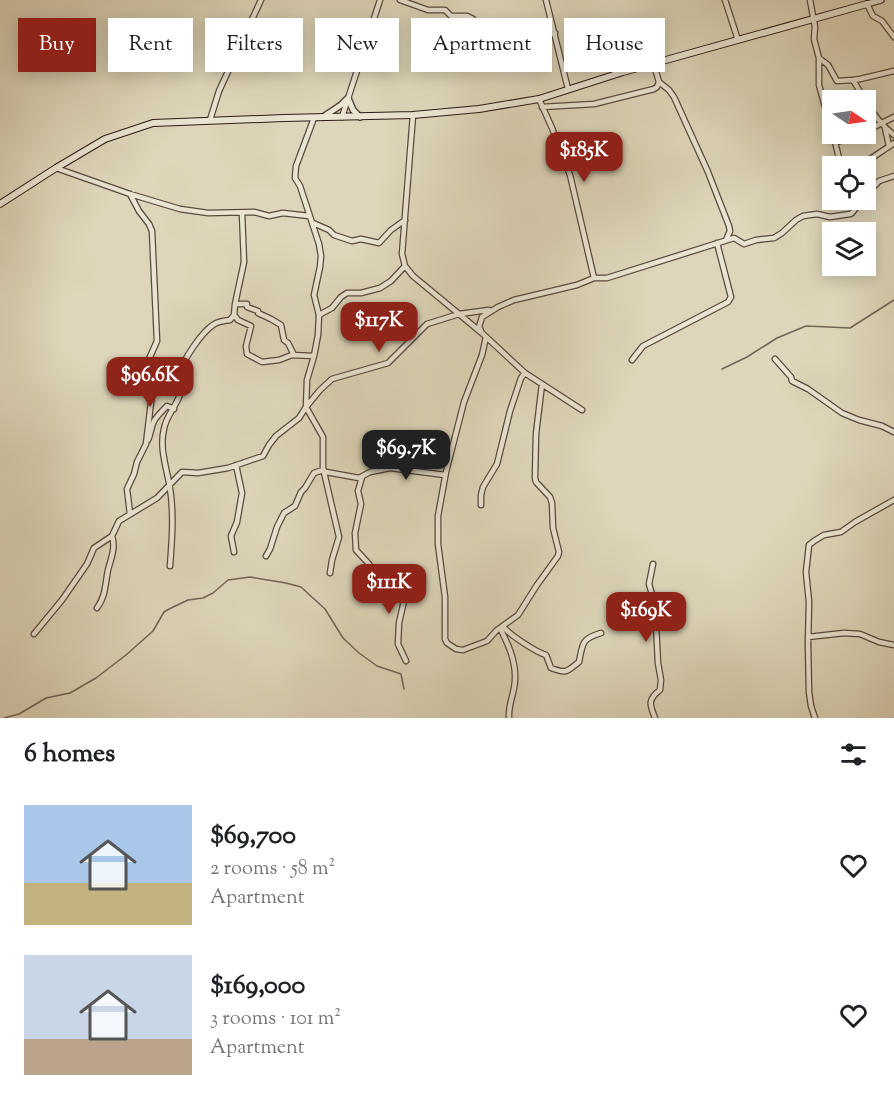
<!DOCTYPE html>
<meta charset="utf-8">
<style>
:root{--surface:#fff;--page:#f2f2f2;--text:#202124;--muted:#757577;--accent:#8f2418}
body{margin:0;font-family:"Sorts Mill Goudy",serif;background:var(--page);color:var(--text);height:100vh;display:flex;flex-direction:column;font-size:22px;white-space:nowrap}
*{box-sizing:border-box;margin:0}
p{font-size:20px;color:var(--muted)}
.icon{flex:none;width:33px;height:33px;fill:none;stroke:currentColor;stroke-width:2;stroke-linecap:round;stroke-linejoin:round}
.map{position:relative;height:718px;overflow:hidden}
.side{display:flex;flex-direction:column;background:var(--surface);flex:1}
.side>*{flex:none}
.top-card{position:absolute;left:18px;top:18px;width:858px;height:54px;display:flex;gap:12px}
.needle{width:39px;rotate:103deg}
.buttons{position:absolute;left:822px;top:90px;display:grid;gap:12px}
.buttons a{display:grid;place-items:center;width:54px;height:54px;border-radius:0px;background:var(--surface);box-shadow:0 3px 15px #0003;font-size:30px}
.price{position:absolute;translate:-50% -51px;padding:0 14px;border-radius:12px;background:var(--accent);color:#fff;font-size:20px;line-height:39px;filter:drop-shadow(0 2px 3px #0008)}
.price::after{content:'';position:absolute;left:50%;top:36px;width:18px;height:14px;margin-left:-9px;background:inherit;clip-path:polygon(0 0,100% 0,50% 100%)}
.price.current{background:#222;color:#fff}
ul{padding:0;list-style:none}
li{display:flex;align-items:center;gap:18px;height:150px;padding:0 24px}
li span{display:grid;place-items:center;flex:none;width:168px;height:120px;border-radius:0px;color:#555}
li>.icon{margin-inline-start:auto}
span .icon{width:72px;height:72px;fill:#fffc;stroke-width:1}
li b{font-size:26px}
h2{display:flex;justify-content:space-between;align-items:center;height:72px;padding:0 24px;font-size:26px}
.tag{padding:0 21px;border-radius:0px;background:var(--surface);box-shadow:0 3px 15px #0003;font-size:21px;line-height:54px}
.tag.current{background:var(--accent);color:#fff}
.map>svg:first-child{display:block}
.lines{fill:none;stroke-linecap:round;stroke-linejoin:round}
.stream{stroke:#726456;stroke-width:1.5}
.minor-casing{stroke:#58493e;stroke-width:7}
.tertiary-casing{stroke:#58493e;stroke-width:8}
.secondary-casing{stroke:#2c1a14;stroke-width:8}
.minor{stroke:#eae4d2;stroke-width:4.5}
.tertiary{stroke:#eae4d2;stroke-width:5}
.secondary{stroke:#eae4d2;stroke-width:6}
</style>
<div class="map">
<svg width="894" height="718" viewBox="0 0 894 718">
<rect width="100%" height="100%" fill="#ded6ba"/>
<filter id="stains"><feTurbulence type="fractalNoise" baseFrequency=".00333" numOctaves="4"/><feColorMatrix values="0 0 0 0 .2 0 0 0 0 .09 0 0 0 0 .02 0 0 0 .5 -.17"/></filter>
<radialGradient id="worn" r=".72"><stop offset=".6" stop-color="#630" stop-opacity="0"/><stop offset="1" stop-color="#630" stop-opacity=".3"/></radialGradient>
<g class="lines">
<path class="stream" d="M722,369L747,357L777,338L806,326L850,328L894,300
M4,718L19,714L46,698L70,693L96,678L126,655L153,631L164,612L169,609L188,600L203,598L213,593L228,580L250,577L286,583L301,587L325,609L343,638L359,653L377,666L401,674L404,689"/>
<g class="minor-casing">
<path id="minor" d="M400,0L428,10H445L451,16H467L473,19L493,47L533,36L555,33
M546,0L568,89
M725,0L738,40
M810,0L815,27L814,39L819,58V85L832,132
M867,4L873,16L882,21L894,37
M819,58L828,65L837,81L853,80L865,100
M654,65L659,82L669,90L674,97L708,172L729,226L730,231L726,240
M853,80L860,79L894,71
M539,99L552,128L570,175L594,278
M866,101C873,114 882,126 894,135
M542,107L594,104L654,89L657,87L659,82
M413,115L402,254L405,266L413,276L459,314L489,310
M342,117L380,0
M314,118L296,166L295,178L300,186L319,244L321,256L320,267L314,295L319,315L318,335L314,356L307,380L306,407L323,437V468L339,537L332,560L330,573
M210,120L219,91L261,0
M885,128L889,146
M866,131L894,117
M833,134L841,166
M835,143L858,134
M860,166L894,143
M56,168L130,194L180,209L208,213L254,212L269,216L283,213L309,216
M130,194L139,211L149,224L152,231L157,341L149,359L154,377L146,444L137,462L134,474L127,489L130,514
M866,195L879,181L894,176
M313,223L329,230L334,235L352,241L361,239L379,243L391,230L405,220
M235,304H247V307L258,311V313L271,319L281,325L284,340L288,343L294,355
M234,315L238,320L251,326L246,346L247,354L262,362L279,360L292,355L314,356
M319,315L332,308L341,297L347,293H361L380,288L391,281L405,266
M481,331L479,327L482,317L498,307L514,300L577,285L594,278H607L734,238L744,244L756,240L774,238L782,233L796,220L803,216L817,214L830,217L850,214L852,213L862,200
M486,337L482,355L464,402L446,472L438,516V544L445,597V639L447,643L456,649L463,650L487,641L497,630L518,615L537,585L558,556L559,552L553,528L552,503L550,497L536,482L535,478L536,434L542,384
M775,359L791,377L792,381L808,389L842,413L859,420L882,426L894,432
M632,360L643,346L728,302L731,297L717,243
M148,440C151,434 151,427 154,421C157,416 163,410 167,406L174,409
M362,477L358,491L361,504L355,533L356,550L369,564L375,578L384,588L406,592L399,623L398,644L406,661
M481,505V495L483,487L497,464L510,411L521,378L525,373
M234,552L231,536L237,522L242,493L236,465
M266,556L270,549L277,527L284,513L295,506L301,492L305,488L314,473L323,470L326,472L359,478L370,472L390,468L445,475
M653,564L649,584L655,605L658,663L661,680L660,690C647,700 650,705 655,718
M170,566C172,540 174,514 170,488C167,469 159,448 164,429C166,415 178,405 181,391C182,386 178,380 180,373C182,361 202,332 213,325C218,321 224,321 230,320L234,315L235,304L244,262L242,213
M97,608C106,596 105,584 108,570C111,558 116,548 112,536
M503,626C508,634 536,652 546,655L551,668C567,674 566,672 579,662C583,643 581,639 601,633
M500,628C508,644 516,661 515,679C515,693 508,703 509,718
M34,634L62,600L87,564L94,548L112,536L119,521L157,498L182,472L198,473L228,468L263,456L269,445L276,436L299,418L306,407L320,390L332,379L388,363L427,324L459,314L483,334L525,373L582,410
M808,637L844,633L860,634L879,642L894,645
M815,718L811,706L809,692L808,644L809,602L806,572L809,545L814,541L824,535L841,532L855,522L894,500"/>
</g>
<g class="tertiary-casing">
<path id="tertiary" d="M867,4L881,0
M323,117L341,105L348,98L353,110L360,117"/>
</g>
<g class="secondary-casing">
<path id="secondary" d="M0,204L56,168L105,139L153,123L284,118L413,115L479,109L539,99L623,72L867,4"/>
</g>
<use href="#minor" class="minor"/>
<use href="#tertiary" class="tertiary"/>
<use href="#secondary" class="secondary"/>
</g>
<rect width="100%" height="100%" filter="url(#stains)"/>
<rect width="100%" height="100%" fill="url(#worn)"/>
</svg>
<div class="buttons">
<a><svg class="needle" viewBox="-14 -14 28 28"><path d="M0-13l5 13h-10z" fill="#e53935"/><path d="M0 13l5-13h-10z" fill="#757577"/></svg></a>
<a><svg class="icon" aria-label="locate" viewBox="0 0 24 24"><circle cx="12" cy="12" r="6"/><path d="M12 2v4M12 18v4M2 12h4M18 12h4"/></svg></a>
<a><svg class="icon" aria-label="layers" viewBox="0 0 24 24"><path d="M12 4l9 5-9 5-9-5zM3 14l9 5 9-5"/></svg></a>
</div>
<b class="price" style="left:584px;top:183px">$185K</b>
<b class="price" style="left:379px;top:353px">$117K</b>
<b class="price" style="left:150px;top:408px">$96.6K</b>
<b class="price current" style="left:406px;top:481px">$69.7K</b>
<b class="price" style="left:389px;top:615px">$111K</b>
<b class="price" style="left:646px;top:643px">$169K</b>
<div class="top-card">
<a class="tag current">Buy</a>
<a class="tag">Rent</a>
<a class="tag">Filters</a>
<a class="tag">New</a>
<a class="tag">Apartment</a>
<a class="tag">House</a>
</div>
</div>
<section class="side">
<h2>6 homes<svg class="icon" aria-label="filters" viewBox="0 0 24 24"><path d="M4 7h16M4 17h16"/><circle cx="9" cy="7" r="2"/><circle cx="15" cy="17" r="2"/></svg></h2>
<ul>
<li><span style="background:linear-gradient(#a9c7e8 65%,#c2b280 0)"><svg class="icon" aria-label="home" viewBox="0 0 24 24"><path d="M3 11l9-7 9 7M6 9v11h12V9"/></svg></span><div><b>$69,700</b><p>2 rooms · 58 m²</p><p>Apartment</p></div><svg class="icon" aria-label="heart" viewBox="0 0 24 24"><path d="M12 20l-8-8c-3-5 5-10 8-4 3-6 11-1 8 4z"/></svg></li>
<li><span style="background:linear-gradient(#c9d6e8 70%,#b9a48a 0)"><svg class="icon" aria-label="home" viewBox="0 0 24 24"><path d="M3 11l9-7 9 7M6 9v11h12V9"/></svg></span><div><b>$169,000</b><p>3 rooms · 101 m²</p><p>Apartment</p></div><svg class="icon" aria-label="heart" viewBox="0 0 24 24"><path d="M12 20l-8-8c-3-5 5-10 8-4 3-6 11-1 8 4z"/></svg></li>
</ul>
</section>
